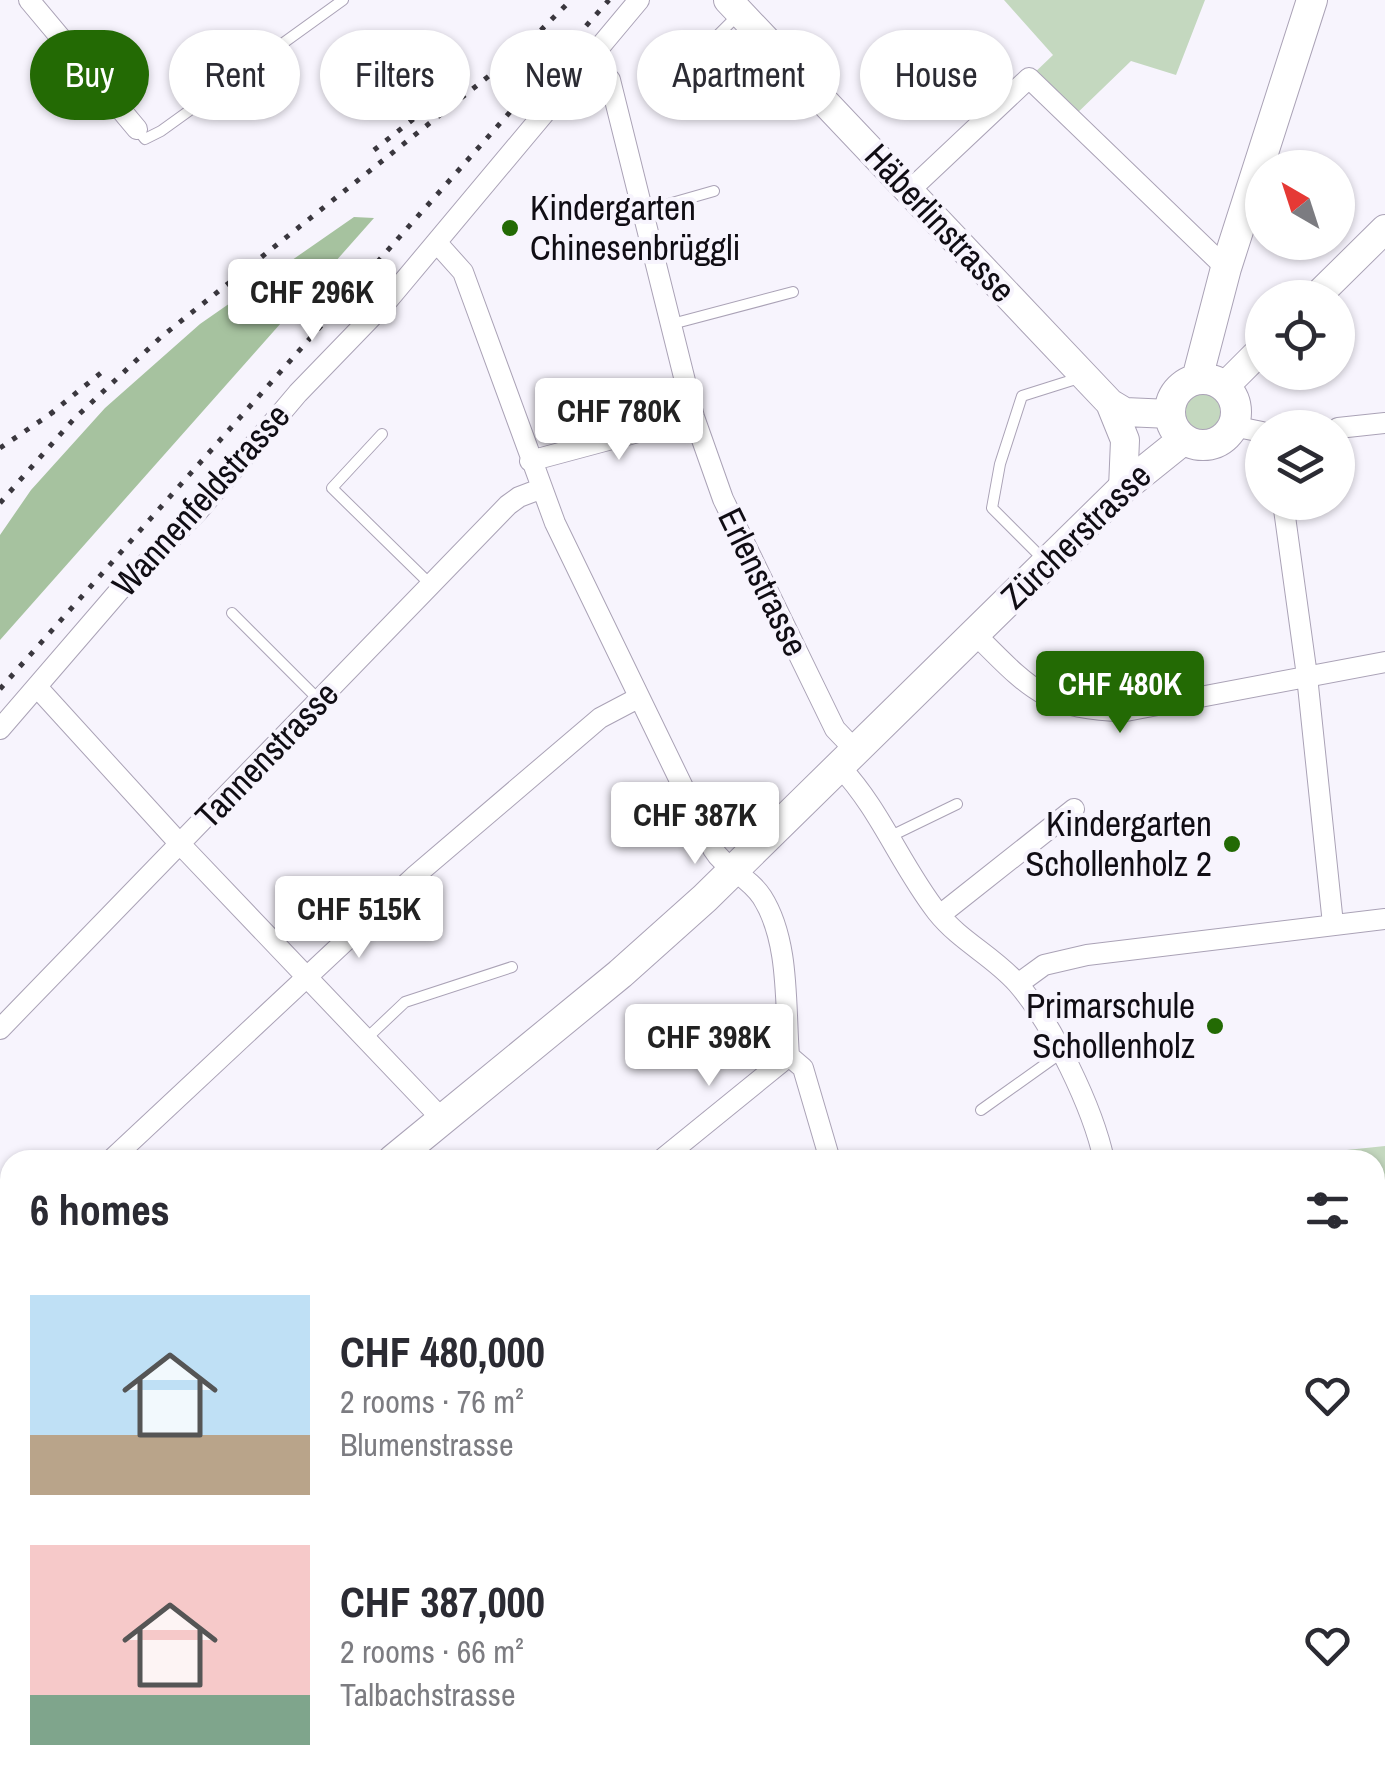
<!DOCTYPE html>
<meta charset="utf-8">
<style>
:root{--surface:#fff;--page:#f7f7f7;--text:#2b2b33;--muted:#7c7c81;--accent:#236a04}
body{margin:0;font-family:"Archivo Narrow",sans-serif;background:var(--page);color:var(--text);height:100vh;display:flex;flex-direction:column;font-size:38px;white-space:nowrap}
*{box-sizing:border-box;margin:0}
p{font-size:32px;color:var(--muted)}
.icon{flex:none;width:55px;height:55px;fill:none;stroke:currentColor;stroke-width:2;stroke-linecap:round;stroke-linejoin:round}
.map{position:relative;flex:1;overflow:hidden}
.drawer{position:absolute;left:0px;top:1150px;width:1385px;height:640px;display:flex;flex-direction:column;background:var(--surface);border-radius:30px 30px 0 0;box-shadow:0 2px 8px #0004}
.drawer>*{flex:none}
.hud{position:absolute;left:30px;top:30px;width:1325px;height:90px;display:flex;gap:20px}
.needle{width:65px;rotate:321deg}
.controls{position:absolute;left:1245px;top:150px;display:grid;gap:20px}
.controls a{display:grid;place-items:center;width:110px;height:110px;border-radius:50%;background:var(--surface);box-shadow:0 2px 8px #0004;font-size:50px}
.price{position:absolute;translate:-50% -85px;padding:0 22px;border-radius:10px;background:#fff;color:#222;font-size:32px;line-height:65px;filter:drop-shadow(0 2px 5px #0008)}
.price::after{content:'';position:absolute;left:50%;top:60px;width:30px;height:22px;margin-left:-15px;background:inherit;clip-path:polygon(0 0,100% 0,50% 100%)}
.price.current{background:var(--accent);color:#fff}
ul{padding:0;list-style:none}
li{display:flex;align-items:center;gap:30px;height:250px;padding:0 30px}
li span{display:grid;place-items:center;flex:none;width:280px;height:200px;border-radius:0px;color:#555}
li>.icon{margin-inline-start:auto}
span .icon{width:120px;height:120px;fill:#fffc;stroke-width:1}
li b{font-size:42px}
h2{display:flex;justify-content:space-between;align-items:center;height:120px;padding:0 30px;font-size:42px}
.tag{padding:0 35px;border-radius:45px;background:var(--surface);box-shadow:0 2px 8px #0004;font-size:35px;line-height:90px}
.tag.current{background:var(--accent);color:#fff}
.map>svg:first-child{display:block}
.green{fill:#c4d8bf}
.forest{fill:#a6c29f}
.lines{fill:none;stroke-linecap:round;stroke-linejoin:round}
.lane-casing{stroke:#aaa2b6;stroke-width:12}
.street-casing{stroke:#aaa2b6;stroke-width:22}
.secondary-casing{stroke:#aaa2b6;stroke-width:30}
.primary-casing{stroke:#aaa2b6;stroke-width:32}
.lane{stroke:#fff;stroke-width:10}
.street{stroke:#fff;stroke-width:20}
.secondary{stroke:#fff;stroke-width:28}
.primary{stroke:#fff;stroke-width:30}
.rail{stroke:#3a373e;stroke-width:5;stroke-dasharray:5 10;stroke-linecap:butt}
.poi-dot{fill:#236a04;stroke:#f7f4fd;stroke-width:4}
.labels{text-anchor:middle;stroke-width:8;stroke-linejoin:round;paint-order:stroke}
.poi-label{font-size:35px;fill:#100d14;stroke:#f7f4fd;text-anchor:end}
.street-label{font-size:35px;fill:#100d14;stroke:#f7f4fd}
</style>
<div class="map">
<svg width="1385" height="1790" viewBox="0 0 1385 1790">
<rect width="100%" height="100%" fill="#f7f4fd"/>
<path class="green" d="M1004,0H1205L1176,75L1131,61L1071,119L1029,78L1053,55Z
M1184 411a19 19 0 1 1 38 0a19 19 0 1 1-38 0Z
M1385,1146V1376L1375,1378V1160H1250Z"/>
<path class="forest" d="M354,217L374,218L0,640V535L31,490L105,408L200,324Z
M1385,1517V1790H793L782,1780H1375V1521Z
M344,1780H755L743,1790H334Z"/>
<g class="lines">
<g class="lane-casing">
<path id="lane" d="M697,67L694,59L740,13
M137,129L145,139L161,131L343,0
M644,211L714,191
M672,324L793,292
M382,434L332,488L431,585
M1046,562L992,508L1000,464L1022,396L1079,378
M232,613L319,700
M889,837L957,804
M367,1038L405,1002L512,967
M981,1110L1061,1053"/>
</g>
<g class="street-casing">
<path id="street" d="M29,0L137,129
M591,59L610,80L694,417L723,499L835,729L856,751
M910,190L1029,78L1226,268
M437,243L463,272L555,523L713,849C725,869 748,876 762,897C790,941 785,1005 789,1056
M1233,426L1262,432
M1338,428L1385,423
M530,461L694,417
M1283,502L1307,676L1333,924
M975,634C1029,688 1046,710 1126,711L1385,662
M37,687L180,844L443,1120
M0,729L119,591L199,510L298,393L388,300L639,0
M840,767C880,809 901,866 937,912C960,941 993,956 1017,983C1052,1023 1093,1108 1104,1160
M940,915L1074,809
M1018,984L1044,965L1087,955L1385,919
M0,1029L508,505L519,497L540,489
M789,1056L803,1068L830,1160
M111,1160L416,875L600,718L638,698
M661,1160L789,1056
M0,1265L10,1255
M0,1316L10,1328
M0,1768L10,1760"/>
</g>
<g class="secondary-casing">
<path id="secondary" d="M728,0L1110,403L1125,412L1170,414
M1315,298L1385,229
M1225,386L1262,349
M1110,403L1125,440L1123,488"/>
</g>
<g class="primary-casing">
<path id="primary" d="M1170 412a33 33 0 1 1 66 0a33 33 0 1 1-66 0Z
M1197,379L1226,268L1312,0
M393,1160L620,974L705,898L1123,488L1184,439
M0,1473L10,1465"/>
</g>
<use href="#lane" class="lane"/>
<use href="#street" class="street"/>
<use href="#secondary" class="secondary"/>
<use href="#primary" class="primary"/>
<path class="rail" d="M374,150L425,110
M50,414L107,368
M0,448L58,409
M0,503L73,420L161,337L519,52L571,0
M0,689L609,0"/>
</g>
<g class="poi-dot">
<circle cx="510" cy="228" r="10"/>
<circle cx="1232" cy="844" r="10"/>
<circle cx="1215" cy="1026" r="10"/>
</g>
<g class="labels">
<g class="poi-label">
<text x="530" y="220" text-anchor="start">Kindergarten<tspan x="530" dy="40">Chinesenbrüggli</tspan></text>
<text x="1212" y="836">Kindergarten<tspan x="1212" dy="40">Schollenholz 2</tspan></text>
<text x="1195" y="1018">Primarschule<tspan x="1195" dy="40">Schollenholz</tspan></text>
</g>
<g class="street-label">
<text transform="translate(940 223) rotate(47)" y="12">Häberlinstrasse</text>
<text transform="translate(201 500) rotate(-48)" y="12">Wannenfeldstrasse</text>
<text transform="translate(1076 536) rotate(-44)" y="12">Zürcherstrasse</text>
<text transform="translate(763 582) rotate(64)" y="12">Erlenstrasse</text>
<text transform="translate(267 755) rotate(-46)" y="12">Tannenstrasse</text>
</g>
</g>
</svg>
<div class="controls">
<a><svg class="needle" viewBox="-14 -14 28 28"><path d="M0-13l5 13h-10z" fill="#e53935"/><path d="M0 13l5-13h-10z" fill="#7c7c81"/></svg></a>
<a><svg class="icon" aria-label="locate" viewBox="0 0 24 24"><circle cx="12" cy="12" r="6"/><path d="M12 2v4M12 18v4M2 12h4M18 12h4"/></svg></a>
<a><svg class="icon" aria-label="layers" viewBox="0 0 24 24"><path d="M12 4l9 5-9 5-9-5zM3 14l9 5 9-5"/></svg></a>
</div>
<b class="price" style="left:312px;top:344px">CHF 296K</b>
<b class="price" style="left:619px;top:463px">CHF 780K</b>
<b class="price current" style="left:1120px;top:736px">CHF 480K</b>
<b class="price" style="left:695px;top:867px">CHF 387K</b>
<b class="price" style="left:359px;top:961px">CHF 515K</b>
<b class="price" style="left:709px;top:1089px">CHF 398K</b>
<div class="hud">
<a class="tag current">Buy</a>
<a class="tag">Rent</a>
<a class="tag">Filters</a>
<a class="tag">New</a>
<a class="tag">Apartment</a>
<a class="tag">House</a>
</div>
<section class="drawer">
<h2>6 homes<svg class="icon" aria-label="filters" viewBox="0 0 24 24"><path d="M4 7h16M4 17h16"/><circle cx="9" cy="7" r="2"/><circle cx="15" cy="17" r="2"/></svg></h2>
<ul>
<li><span style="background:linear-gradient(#bfe0f5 70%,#b9a48a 0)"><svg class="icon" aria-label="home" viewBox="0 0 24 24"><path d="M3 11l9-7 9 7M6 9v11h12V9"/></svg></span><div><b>CHF 480,000</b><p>2 rooms · 76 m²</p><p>Blumenstrasse</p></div><svg class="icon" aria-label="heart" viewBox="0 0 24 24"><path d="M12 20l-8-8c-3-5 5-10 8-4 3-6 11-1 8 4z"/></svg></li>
<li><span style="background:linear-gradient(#f6c9c9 75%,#7fa58c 0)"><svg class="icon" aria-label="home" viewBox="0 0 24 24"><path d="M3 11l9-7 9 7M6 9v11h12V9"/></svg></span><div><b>CHF 387,000</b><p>2 rooms · 66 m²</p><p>Talbachstrasse</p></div><svg class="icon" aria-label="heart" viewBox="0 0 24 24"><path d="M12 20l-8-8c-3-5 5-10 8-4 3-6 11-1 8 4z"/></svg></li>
</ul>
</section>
</div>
